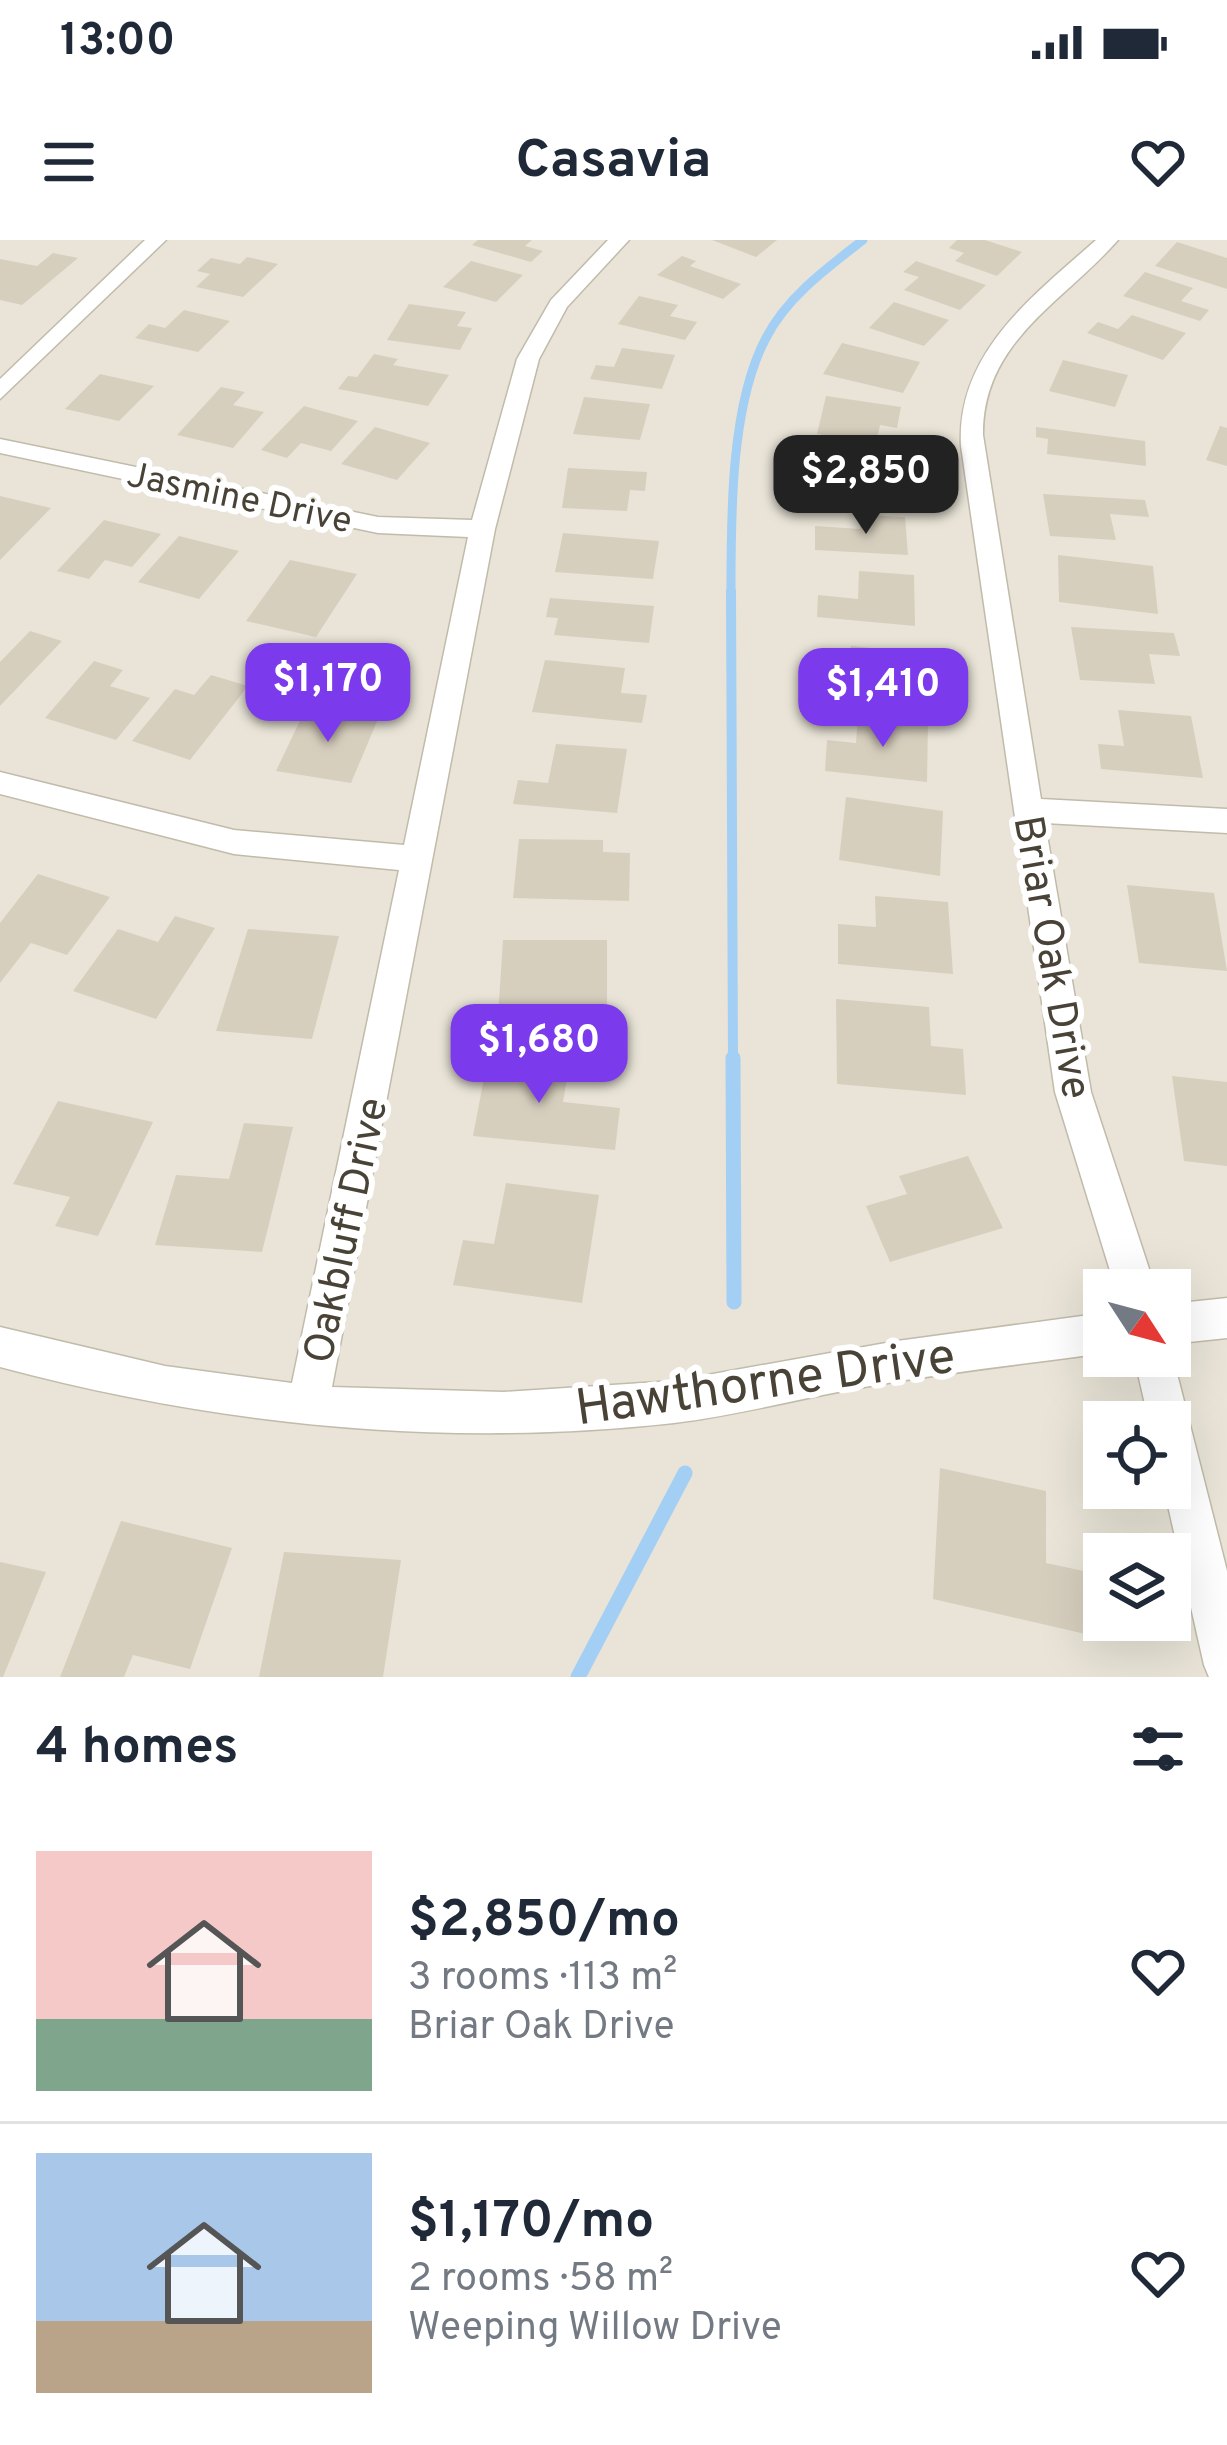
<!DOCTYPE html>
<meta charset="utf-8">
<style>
:root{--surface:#fff;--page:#f6f6f7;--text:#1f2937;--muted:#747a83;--line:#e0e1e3;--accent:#7c3aed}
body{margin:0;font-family:Overpass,sans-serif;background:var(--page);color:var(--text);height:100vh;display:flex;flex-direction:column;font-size:45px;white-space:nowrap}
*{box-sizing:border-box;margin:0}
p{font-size:39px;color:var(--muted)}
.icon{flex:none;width:66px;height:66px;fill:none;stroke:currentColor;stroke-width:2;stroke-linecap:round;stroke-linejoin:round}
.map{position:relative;height:1437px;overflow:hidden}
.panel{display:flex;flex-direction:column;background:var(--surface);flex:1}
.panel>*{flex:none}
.needle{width:78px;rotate:126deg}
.buttons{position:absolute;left:1083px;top:1029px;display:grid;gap:24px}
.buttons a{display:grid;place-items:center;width:108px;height:108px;border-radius:0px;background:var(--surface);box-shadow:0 12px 48px #0002;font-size:60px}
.price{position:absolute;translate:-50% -102px;padding:0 27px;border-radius:24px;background:var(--accent);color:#fff;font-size:39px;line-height:78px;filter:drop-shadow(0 3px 6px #0008)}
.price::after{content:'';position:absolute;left:50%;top:72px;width:36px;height:27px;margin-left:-18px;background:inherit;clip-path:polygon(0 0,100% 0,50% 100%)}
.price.current{background:#222;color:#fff}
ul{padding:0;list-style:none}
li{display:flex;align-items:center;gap:36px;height:300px;padding:0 36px}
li+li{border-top:3px solid var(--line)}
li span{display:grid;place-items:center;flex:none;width:336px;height:240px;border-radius:0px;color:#555}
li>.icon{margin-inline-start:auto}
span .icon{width:144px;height:144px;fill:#fffc;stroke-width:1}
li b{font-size:51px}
h2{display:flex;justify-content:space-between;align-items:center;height:144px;padding:0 36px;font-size:51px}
.status{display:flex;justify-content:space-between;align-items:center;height:84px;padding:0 60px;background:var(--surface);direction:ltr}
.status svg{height:33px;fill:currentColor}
header{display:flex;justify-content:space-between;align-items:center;height:156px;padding:0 36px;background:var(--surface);font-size:54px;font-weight:700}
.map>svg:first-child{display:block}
.residential{fill:#e9e4d7;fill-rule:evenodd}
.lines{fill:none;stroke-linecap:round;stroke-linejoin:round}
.stream-far2{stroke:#a4cff4;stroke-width:9}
.stream-far1{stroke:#a4cff4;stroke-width:10}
.stream{stroke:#a4cff4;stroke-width:15}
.building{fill:#d7cfbe}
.street-casing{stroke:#c1bbab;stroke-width:3}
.street{fill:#fff;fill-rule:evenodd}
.labels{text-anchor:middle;stroke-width:12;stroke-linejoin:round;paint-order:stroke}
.far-street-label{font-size:36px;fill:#494337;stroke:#fff}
.street-label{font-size:42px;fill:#494337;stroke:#fff}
.near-street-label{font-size:51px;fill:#494337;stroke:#fff}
</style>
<div class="status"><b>13:00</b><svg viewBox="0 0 49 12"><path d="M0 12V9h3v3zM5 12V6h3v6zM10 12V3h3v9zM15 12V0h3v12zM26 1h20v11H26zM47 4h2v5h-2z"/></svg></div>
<header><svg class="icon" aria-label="menu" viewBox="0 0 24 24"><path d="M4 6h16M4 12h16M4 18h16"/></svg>Casavia<svg class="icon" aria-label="heart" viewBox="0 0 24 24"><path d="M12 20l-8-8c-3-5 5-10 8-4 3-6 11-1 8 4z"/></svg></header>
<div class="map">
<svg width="1227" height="1437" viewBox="0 0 1227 1437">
<rect width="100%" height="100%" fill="#f5f2e9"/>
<path class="residential" d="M0,0H1227V1437H0ZM1104,1050H1170V1116H1104ZM1104,1182H1170V1248H1104ZM1104,1314H1170V1380H1104Z"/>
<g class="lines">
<path class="stream-far2" d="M731,354C731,278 730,165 766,98C787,57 827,28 863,0"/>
<path class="stream-far1" d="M731,351L733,821"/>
<path class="stream" d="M733,818L734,1062
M578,1437L685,1233"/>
</g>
<path class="building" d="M478,0H532L525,6L543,11L531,22L472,5Z
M712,0H777L756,17Z
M957,0H985L1022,12L997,36L955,21L964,13L949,8Z
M1177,2L1227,18V49L1155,26Z
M53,13L78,18L22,65L0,60V19L37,26Z
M682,16L696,21L690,26L741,44L723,59L657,35Z
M247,17L278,24L243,57L196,47L210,34L197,31L211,18L240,24Z
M471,21L523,35L496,62L443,47Z
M916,21L986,45L960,70L904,50L919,37L903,32Z
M1145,32L1193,48L1181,61L1209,70L1200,81L1123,56Z
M639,56L678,65L670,76L697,82L685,100L618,84Z
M894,62L949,80L924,106L869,88Z
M409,64L466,72L457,86L472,88L460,110L387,100Z
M184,70L230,81L198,112L135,98L149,84L165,88Z
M1132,75L1186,93L1163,120L1087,93L1098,82L1118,89Z
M842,103L920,122L903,153L823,134Z
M622,108L675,115L662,149L590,139L596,125L614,127Z
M374,114L398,119L393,125L449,135L428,166L338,149L348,136L357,137Z
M1063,120L1128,135L1115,167L1049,151Z
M100,134L154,146L119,181L65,169Z
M221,147L245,152L233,165L264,172L233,208L177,195Z
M826,156L901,167L897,188L880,185L876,202L817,194Z
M584,157L650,164L640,200L573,194Z
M304,166L358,181L331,211L301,203L287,218L261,210Z
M1220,186L1227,188V226L1206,220Z
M375,187L430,203L397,240L341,224Z
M1036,187L1145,201L1146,226L1047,214L1048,199L1036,197Z
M813,216L896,220L900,260L813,256Z
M568,228L647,232L645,251L630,250L627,271L562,268Z
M1043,254L1145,260L1149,277L1110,274L1116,300L1050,296Z
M0,256L51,268L0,320Z
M860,275L905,277L908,315L815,310V286L860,289Z
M104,280L161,294L132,327L105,320L89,339L57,331Z
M563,293L659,301L653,339L555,332Z
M179,296L239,311L199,359L138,342Z
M1058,315L1153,326L1158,374L1059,362Z
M290,320L357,334L316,397L246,381Z
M859,331L914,335L915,386L817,377L818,355L858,359Z
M550,358L654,366L649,403L554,395L558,378L546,377Z
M1071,387L1174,393L1180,416L1149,414L1155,444L1080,440Z
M30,391L62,401L0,466V422Z
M851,406L923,413L924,458L825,449L826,425L850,427Z
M545,420L625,428L621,453L647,455L642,483L532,472Z
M94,421L123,430L110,446L150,458L116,500L45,478Z
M211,435L248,446L190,520L132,501L175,449L194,455Z
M306,468L378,479L351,543L276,531Z
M1118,470L1191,476L1203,538L1101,529L1098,504L1124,506Z
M858,475L928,483L927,542L825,531L827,500L856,503Z
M556,504L627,509L617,573L513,564L518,540L548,543Z
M846,557L943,571L940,636L839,620Z
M519,599L603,600V612L630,613L629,661L513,658Z
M38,634L110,657L67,715L31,703L0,743V683Z
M1127,645L1214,653L1227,731L1139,723Z
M875,656L948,662L953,734L838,724V684L876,687Z
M175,676L215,688L156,779L73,751L118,689L158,702Z
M248,689L339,696L312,799L216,791Z
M503,700H607V776H498Z
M836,759L929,767L931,806L963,809L966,855L837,844Z
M489,812L570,820L563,862L620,868L615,910L473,896Z
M1172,836L1227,842V926L1184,921Z
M58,861L153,882L98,996L55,986L70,957L13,944Z
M244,883L293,887L262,1012L155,1005L176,935L229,939Z
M968,916L1003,988L890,1022L866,966L907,954L899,936Z
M506,943L599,955L582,1063L453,1045L463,1000L494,1004Z
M940,1228L1046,1251V1323L1093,1333L1094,1396L933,1359Z
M121,1281L232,1308L190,1429L133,1415L124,1437H60Z
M284,1312L401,1320L383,1437H259Z
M0,1322L46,1332L3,1437H0Z"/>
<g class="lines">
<g class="street-casing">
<path id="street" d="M145,0H166L0,159V139Z
M608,0H629L567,67L539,119L495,289L332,1147L504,1152L674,1141L897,1101L1104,1073V1113C1026,1124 948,1132 870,1146C805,1157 740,1175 674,1183C446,1208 221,1186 0,1127V1087L165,1126L292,1143L399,630L234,614L0,554V532L234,590L404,605L468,297L378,293L0,213V199L378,277L472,280L517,119L551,60Z
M1096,0H1118C1064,62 982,101 983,195L1041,559L1227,569V593L1045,583L1091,852L1156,1050H1116L1055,852L961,206C956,113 1033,56 1096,0Z
M1227,1058V1098L1170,1104V1064Z
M1170,1106L1227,1331V1437H1209L1204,1425L1164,1248H1170V1182H1149L1134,1116H1170Z"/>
</g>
<use href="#street" class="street"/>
</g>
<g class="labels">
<g class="far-street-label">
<text transform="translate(240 256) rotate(12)" y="13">Jasmine Drive</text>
</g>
<g class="street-label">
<text transform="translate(1054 717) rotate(80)" y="15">Briar Oak Drive</text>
<text transform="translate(344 990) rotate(-78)" y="15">Oakbluff Drive</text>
</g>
<g class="near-street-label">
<text transform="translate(765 1140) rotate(-8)" y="18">Hawthorne Drive</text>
</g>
</g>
</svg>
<div class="buttons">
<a><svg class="needle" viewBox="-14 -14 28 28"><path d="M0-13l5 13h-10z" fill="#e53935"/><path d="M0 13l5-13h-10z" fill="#747a83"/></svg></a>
<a><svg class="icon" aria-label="locate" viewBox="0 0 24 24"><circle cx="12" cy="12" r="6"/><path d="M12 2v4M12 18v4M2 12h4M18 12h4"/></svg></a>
<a><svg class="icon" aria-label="layers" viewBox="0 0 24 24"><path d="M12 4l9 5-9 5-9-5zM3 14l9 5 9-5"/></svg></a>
</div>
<b class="price current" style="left:866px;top:297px">$2,850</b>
<b class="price" style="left:328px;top:505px">$1,170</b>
<b class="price" style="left:883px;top:510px">$1,410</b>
<b class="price" style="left:539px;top:866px">$1,680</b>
</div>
<section class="panel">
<h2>4 homes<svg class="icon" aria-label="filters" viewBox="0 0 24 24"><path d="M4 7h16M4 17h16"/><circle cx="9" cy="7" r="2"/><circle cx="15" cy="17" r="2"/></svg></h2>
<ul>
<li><span style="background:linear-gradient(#f6c9c9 70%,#7fa58c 0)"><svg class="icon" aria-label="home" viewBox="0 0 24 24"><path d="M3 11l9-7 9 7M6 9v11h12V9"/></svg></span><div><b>$2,850/mo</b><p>3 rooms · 113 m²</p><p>Briar Oak Drive</p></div><svg class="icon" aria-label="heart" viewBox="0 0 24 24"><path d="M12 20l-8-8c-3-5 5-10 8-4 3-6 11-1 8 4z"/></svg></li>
<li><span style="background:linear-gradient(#a9c7e8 70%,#b9a48a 0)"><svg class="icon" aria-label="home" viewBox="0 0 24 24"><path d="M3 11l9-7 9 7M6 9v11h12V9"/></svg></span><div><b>$1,170/mo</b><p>2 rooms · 58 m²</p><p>Weeping Willow Drive</p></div><svg class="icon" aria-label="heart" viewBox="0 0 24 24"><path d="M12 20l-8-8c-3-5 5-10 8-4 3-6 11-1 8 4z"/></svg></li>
</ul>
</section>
